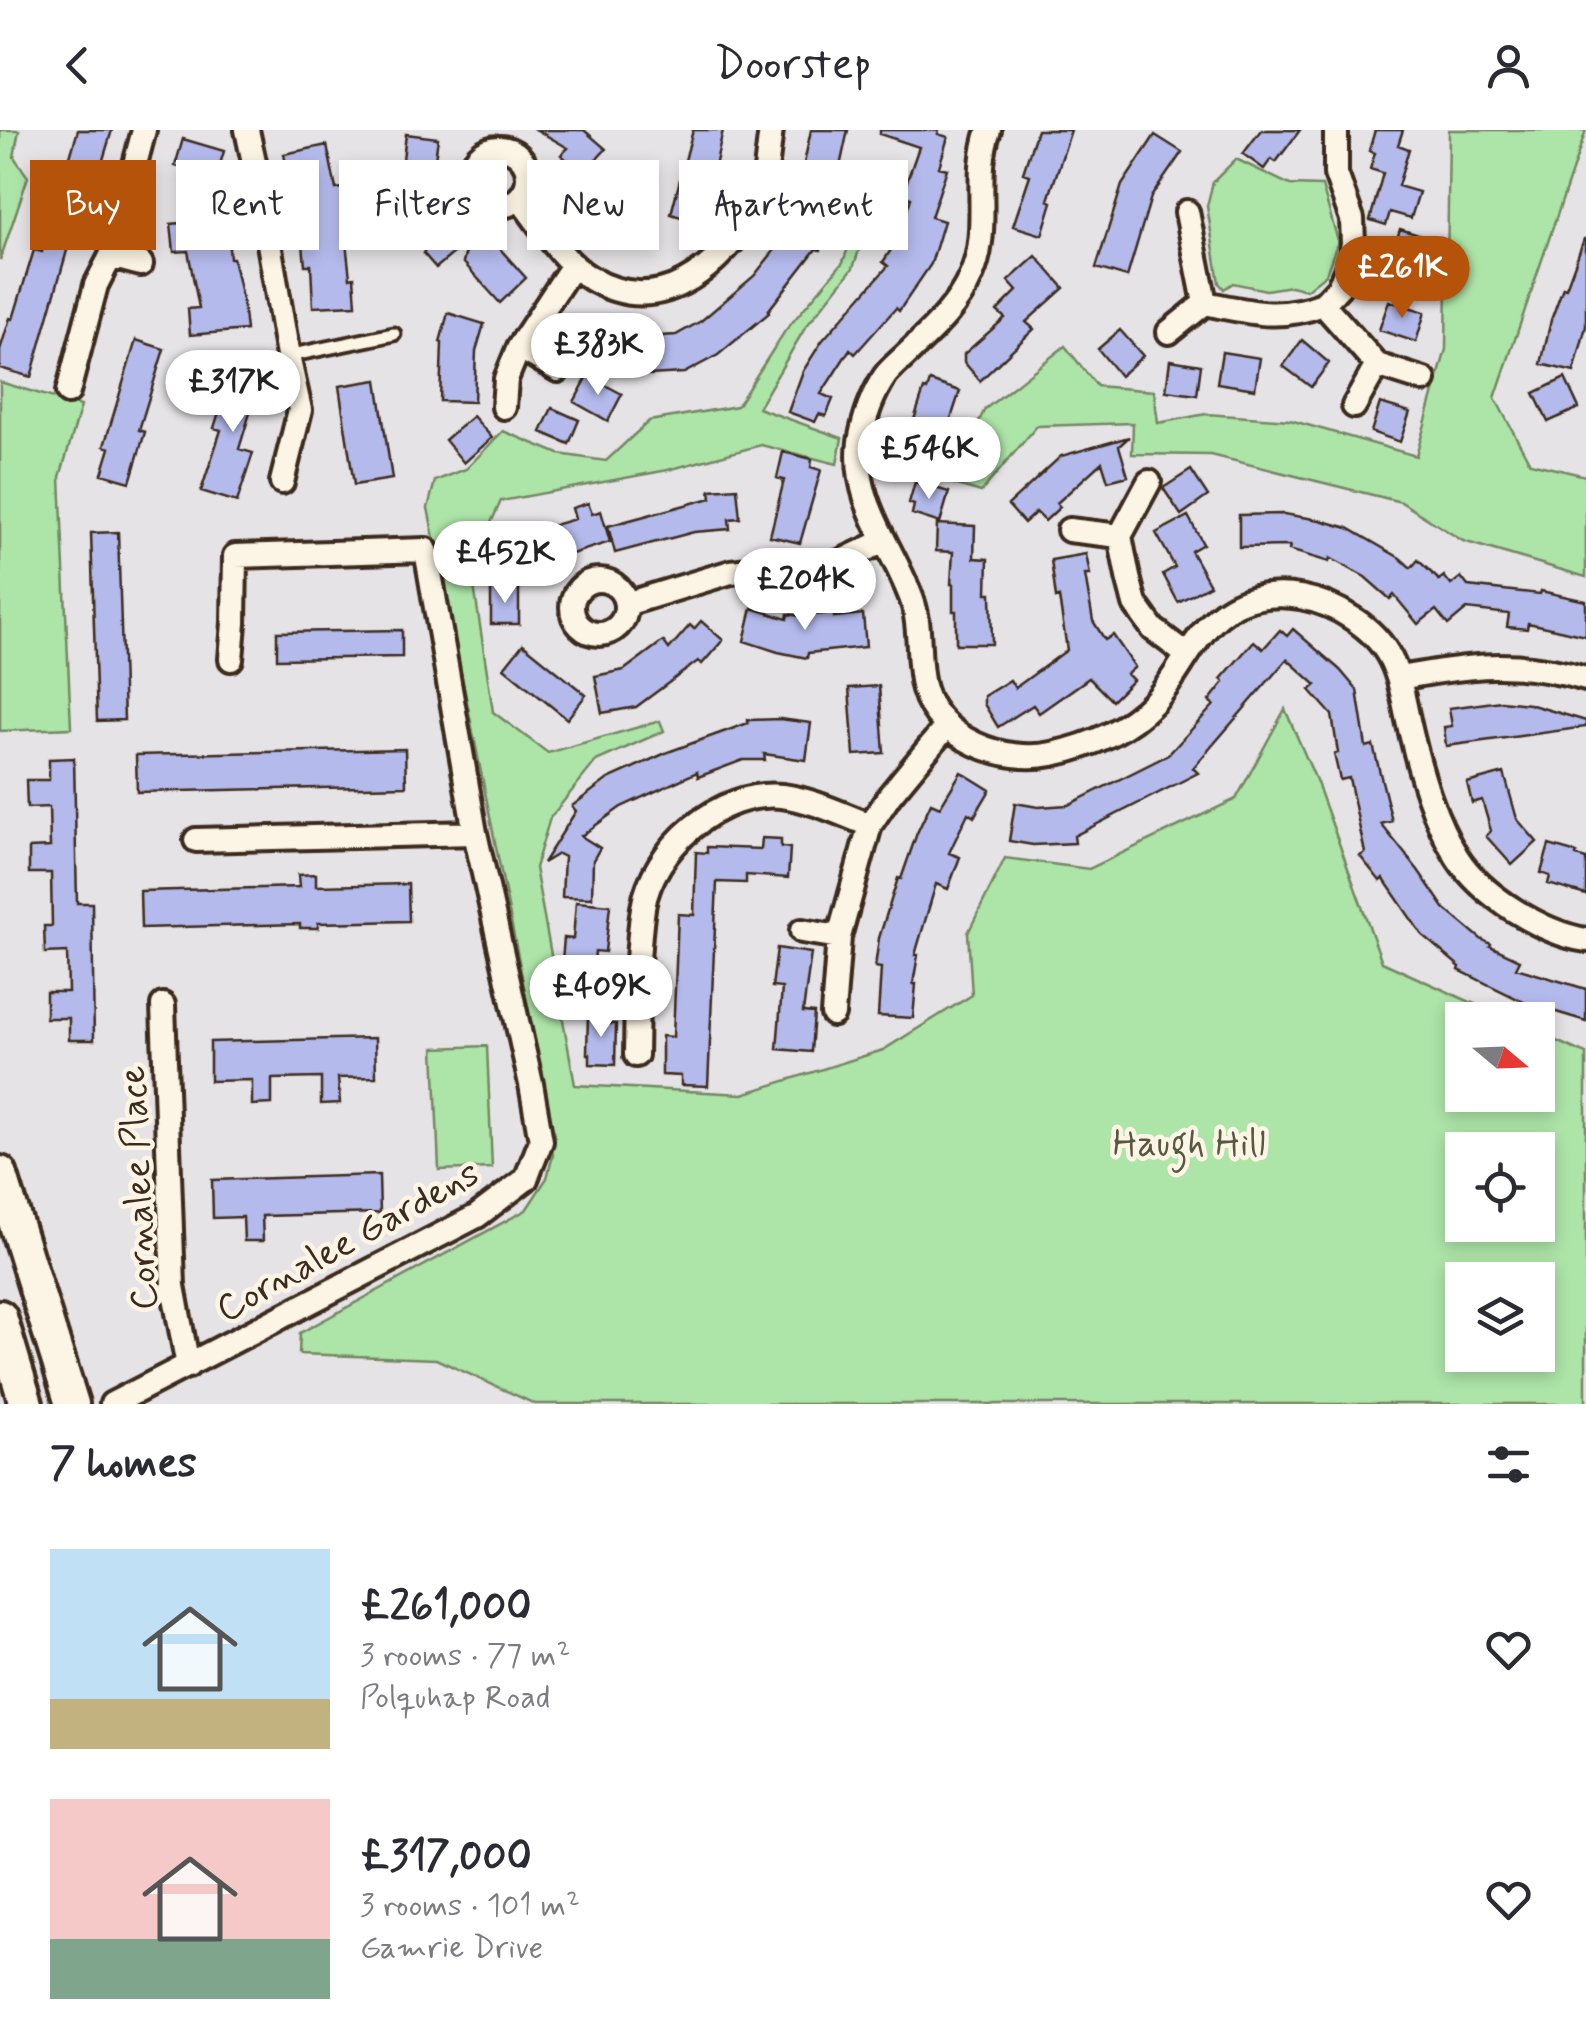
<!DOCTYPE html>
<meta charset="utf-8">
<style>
:root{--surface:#fff;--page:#f7f7f7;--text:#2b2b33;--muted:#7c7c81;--accent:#b45309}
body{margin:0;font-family:Mynerve,sans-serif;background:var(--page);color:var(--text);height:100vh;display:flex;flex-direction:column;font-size:38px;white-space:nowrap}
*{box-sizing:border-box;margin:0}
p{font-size:32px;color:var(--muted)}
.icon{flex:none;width:55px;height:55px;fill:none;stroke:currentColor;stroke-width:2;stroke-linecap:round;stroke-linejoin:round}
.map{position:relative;height:1274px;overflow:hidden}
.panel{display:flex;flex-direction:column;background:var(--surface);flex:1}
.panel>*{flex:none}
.hud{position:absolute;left:30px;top:30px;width:1000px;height:90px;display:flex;gap:20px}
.needle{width:65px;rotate:109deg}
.buttons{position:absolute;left:1445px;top:872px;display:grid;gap:20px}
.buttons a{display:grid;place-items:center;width:110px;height:110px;border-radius:0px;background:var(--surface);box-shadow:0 5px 15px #0003;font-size:50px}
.price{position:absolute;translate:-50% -85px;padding:0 22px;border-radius:35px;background:#fff;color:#222;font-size:32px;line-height:65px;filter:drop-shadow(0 2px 5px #0008)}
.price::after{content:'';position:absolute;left:50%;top:60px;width:30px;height:22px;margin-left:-15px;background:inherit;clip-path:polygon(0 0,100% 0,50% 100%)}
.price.active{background:var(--accent);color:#fff}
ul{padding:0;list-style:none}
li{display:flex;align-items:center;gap:30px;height:250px;padding:0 50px}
li span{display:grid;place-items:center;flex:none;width:280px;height:200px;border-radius:0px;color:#555}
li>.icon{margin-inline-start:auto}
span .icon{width:120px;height:120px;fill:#fffc;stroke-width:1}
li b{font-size:42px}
h2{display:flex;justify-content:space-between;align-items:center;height:120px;padding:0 50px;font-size:42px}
.chip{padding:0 35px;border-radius:0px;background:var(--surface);box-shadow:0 5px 15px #0003;font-size:35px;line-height:90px}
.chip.active{background:var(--accent);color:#fff}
header{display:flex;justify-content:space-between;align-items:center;height:130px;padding:0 50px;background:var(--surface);font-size:45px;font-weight:600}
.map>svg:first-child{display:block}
.green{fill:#ade4a8;stroke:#748763;stroke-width:2.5;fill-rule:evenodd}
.building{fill:#b4baec;stroke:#3b2a1e;stroke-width:2.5}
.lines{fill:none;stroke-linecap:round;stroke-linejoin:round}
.lane-casing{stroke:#3b2a1e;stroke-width:19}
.street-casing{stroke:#3b2a1e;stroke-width:30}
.secondary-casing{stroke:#3b2a1e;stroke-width:40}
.lane{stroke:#fcf5e5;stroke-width:11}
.street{stroke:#fcf5e5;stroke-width:22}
.secondary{stroke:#fcf5e5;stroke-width:32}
.labels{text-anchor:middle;stroke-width:9;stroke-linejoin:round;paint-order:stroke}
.park-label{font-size:38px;fill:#585840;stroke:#fcf5e5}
.street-label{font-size:38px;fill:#3b2a1e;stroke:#fcf5e5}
</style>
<header><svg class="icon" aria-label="back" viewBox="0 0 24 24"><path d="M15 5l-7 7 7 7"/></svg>Doorstep<svg class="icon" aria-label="person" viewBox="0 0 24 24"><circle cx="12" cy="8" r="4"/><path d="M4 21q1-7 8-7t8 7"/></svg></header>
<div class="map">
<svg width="1586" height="1274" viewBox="0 0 1586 1274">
<rect width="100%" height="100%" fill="#e6e3e7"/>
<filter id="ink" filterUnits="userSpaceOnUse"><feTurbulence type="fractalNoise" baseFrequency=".01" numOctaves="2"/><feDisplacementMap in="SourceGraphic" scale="20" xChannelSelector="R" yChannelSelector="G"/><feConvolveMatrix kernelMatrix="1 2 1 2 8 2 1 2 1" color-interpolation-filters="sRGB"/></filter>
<g filter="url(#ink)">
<path class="green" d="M0,0H19L14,27L28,47L0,130Z
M1449,0H1586L1495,268L1530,333L1586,346V447L1463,411L1401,372L1211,325L1132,324L1133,293L1037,296L981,362L877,331L880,308L932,321L968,313L985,279L1065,216L1097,256L1154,261L1158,293L1206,284L1290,290L1416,326L1446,219Z
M1236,29L1290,55L1322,56L1338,111L1326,144L1306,160L1291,156L1266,160L1233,153L1224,159L1219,153L1207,76L1213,52Z
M873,48L883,50L853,138L805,198L758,278L842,308L837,334L761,315L668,340L501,371L471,436L493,582L548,623L660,591L664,601L596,631L550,688L535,738L575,955L743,964L883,920L972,865L968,803L1005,728L1089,739L1236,669L1285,579L1316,650L1382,832L1510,890H1462V965H1538V903L1586,924V1274H535L436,1229L299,1224L300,1203L526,1080L547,1048L553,1025L544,956L428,378L435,351L466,339L503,301L559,324L606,331L649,291L737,276L785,201L843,132ZM1462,1020H1538V1095H1462ZM1462,1150H1538V1225H1462Z
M0,252L81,276L60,347L71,598L0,601Z
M487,916L492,1038L439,1040L434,918Z"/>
<path class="building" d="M78,0H112L80,106L72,103L31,247L0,238V220L10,188L13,189L34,120L42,122Z
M537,0H584L606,19L591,35L628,77L602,100L569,63L578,55L558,37L566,29L561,25L568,18Z
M693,0H723L705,83L703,82L700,93L671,84Z
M811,0H848L836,55L840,56L830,98L821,120L816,119L768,181L769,183L718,225L684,243L648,245L646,207L676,205L701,191L754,146L785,107L800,68L797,67Z
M880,0H939L938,4L948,7L939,37L947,39L931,87L944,91L931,134L899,181L896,178L855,224L850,219L821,264L833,269L826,286L819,284L815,292L788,282L803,241L822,211L888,136L883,132L898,109L911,68L902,65L919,17L880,4Z
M1037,0H1071L1048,70L1052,72L1042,105L1013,96L1030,45L1023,43Z
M1261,0H1300L1276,32L1271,29L1264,39L1243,24Z
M1375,0H1403L1398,15L1409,19L1398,56L1419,62L1411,88L1390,82L1386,95L1370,90L1383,43L1370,39L1375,23L1369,21Z
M406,4L438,8L431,58L400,54Z
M1155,5L1182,22L1151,67L1127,147L1096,138L1122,55Z
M183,9L224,21L216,48L175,36Z
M327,15L336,59L349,57L355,92L344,94L350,148L354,147L356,175L313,177L311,135H305L301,93L298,94L284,24Z
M431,70L467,112L436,138L423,123L425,121L402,95Z
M226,89L230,128H233L243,173L246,200L190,205L188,179L199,178L188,121L174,122L171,94Z
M1400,99L1431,109L1421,139L1391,129Z
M471,104L484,119L493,111L526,148L500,173L463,132Z
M1584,109H1586V196L1574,242L1541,234L1551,190L1563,157L1566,158Z
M1036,126L1064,158L1026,192L1034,199L980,251L964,232V224L1005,188L997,181L1017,161L1008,151Z
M1389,171L1425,182L1416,212L1379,200Z
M448,183L484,194L476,221L474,272L440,271L442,213L440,212Z
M588,192L615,204L604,228L577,216Z
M1120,200L1143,226L1120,246L1098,219Z
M136,210L164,219L139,300L145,302L130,352L102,344L110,318L104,316Z
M1302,210L1329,233L1311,257L1283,236Z
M1222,222L1260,228L1255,259L1217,253Z
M1170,230L1201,235L1197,265L1166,261Z
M235,231L263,240L239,319L253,323L237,372L201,361L221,300L214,298Z
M588,246L622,264L608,291L574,272Z
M1565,248L1579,278L1548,292L1534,263Z
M377,250L392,349L354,355L339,256Z
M930,251L960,261L942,316L909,305L924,259L927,260Z
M1380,273L1410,282L1400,312L1371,302Z
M552,278L579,290L569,314L541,302Z
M473,286L492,308L464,333L445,310Z
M1129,307L1119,316L1128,346L1108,351L1102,332L1057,373L1060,377L1045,391L1036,382L1024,393L1008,375L1061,326Z
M783,322L812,329L811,337L821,340L800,413L770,406L784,350L777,348Z
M1191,340L1208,366L1181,385L1163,358Z
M915,352L949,362L940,393L912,384L914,375L909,373Z
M737,358L740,388L729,389L730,399L694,402L615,423L608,396L711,368L710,360Z
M588,373L592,384L601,381L610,412L562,427L527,442L511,405L535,394L537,400L575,389L572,378Z
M1284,384L1320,390L1348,398L1400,428L1411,438L1418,430L1439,450L1444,446L1451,455L1461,447L1468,456L1540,464L1541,461L1586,471V506L1528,493L1527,499L1507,497L1509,484L1467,479L1448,495L1436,480L1418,494L1394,465L1390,469L1365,447L1330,428L1329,432L1289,420L1290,416L1239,417V385Z
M1188,386L1203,414L1191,421L1210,455L1178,472L1163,444L1175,437L1156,403Z
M937,394L975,396L974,428L988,429L987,463H991L992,514H956V481H953V454H951L953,422L936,421Z
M118,402L124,590L97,591L91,403Z
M1086,424L1090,445H1085L1093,491L1105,510L1113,505L1135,537L1127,544L1133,550L1112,571L1089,548L1039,583L1033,575L998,597L984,574V566L1010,550L1015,558L1067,520L1066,514L1068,513H1066L1059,467L1056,468L1051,430Z
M491,457H519V494H491Z
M752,478L787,489L788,484L800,486L834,483V487L863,484L866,517L808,523L807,528L778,522L744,511Z
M701,491L723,510L702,534L698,531L636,577L602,583L595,546L624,540L663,511L669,519L690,495L694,499Z
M1293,499L1340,540L1357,560L1366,617L1373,615L1392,691L1381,694L1418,740L1444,778L1481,809L1491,814L1490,816L1520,830L1516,838L1586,859V891L1526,873L1459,840L1460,837L1422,805L1383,748L1380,751L1360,726L1365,723L1349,648L1340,650L1334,624L1338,623L1332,585L1310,560L1316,555L1287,529L1193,638L1198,643L1074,706L1075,713L1033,715L1009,711L1015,673L1038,677L1068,675L1168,625L1214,575L1209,571L1224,552L1221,549L1254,511L1263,519L1280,500L1287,506Z
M402,500V527L277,529V502Z
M523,514L586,565L567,589L504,538Z
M879,556L884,623L854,625L849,558Z
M1501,571L1529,574L1586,591V597L1446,616L1444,597L1452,596L1449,578Z
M780,589L811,593L806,630L764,624L765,630H743L698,647L697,642L621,677L581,706L600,718L593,730L592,768L562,767L564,727L558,724L543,733L576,681L572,676L608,649L668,622L748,593V590Z
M405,619L406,656L137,662L136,625Z
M74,628L77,773H92L94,910H69V888H46V862H68L67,822L45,823L44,796H52L51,743H29V718L50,717L49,677L27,678L26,650H49V629Z
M961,642L990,660L974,687L968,683L949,723L960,727L948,759L936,754L915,825H918L913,854H916L913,888L878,886L881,838L875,837L879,808L898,748L901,749L917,703L931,673L940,677Z
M1504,643L1517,689L1537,712L1512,735L1486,706L1491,701L1482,670L1472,673L1467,653Z
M762,708L781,709V717L790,718L788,748L746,745V753L717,752L708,956L681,955V946L662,945V906L673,907L678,784L694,785L696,722L707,723V717L761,719Z
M1549,715L1577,723L1576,726L1586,729V765L1548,754L1550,746L1541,743Z
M316,744V756L408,754L409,791L318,793V798H300V794L141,798L140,761L299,757L298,745Z
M576,772L610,775L605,822L595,821L594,833L562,831L564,808L573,809Z
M777,818L811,823L803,882L814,883L811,922L777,919L782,858L772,857Z
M588,884L609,885L608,894H616L615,935L590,934V924H587Z
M375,908L376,947L338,948L340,973L321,974V948L272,949V974L252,975V950L210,951V912Z
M379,1045L380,1083L262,1086L263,1111H244L243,1087L213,1088L212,1050Z"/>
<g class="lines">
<g class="lane-casing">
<path id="lane" d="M288,226L394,204"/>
</g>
<g class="street-casing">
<path id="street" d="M247,0L260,60L288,226L300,280L282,352
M989,0C972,48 992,99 971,146C957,178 932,200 907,224C900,231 891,238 885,246C872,265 864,289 860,312C852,373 895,419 913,473C922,500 916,532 924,559C938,609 1004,634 1052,624C1091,616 1126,601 1154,572C1186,538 1199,485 1248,470C1283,459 1322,468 1352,488C1400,519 1399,554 1411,603C1421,645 1434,690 1457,727C1481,765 1542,803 1586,810
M1336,0V44L1352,89L1353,113L1350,132L1339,157L1323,174L1377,235L1424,250
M470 47a29 29 0 1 1 58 0a29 29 0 1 1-58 0Z
M519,68C539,93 563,132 590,148C645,181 693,157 731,113C739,104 750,94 755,83C766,58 767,27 771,0
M1187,82L1205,173C1250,182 1278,191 1323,174
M111,126L141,134
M1169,202L1205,173
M519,217L558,240
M68,262L96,155L111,126L144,0
M1354,276L1377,235
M504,277L506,249L519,217L573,135
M1149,352L1120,406L1128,447L1135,474L1153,499L1187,525
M1069,400L1120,406
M572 477a27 27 0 1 1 54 0a27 27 0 1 1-54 0Z
M626,474L731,442L758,439L804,444L829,437L884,411
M1400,548C1469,535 1517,529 1586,549
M196,710L475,703
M802,801L839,807
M569,846L638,852
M163,875L173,1156L188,1236
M833,884L839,807L870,695L890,665L946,597
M636,925C637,877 636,826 643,778C652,719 720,659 782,666C813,670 841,684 870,695
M112,1274L477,1086L526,1049L541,1011L531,954L475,703L426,420L235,426L234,493L231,529"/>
</g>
<g class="secondary-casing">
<path id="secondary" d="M0,1043L72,1274
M0,1187L26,1274"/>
</g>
<use href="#lane" class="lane"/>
<use href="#street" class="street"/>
<use href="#secondary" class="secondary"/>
</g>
</g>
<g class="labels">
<g class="park-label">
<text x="1189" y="1025">Haugh Hill</text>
</g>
<g class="street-label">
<text transform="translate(137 1058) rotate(-93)" y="13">Cornalee Place</text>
<text transform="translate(347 1110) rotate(-29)" y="13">Cornalee Gardens</text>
</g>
</g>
</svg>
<div class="buttons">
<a><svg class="needle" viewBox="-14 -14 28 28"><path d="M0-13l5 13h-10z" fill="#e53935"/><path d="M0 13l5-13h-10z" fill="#7c7c81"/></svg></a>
<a><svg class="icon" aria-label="locate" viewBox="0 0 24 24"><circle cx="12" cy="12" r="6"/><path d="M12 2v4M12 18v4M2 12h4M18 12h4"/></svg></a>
<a><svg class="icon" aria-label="layers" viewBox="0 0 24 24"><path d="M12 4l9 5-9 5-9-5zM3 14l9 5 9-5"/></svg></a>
</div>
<b class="price active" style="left:1402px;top:191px">£261K</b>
<b class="price" style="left:598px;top:268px">£383K</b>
<b class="price" style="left:233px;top:305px">£317K</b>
<b class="price" style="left:929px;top:372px">£546K</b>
<b class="price" style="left:505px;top:476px">£452K</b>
<b class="price" style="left:805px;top:503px">£204K</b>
<b class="price" style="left:601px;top:910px">£409K</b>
<div class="hud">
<a class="chip active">Buy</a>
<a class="chip">Rent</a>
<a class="chip">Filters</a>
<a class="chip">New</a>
<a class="chip">Apartment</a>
</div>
</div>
<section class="panel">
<h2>7 homes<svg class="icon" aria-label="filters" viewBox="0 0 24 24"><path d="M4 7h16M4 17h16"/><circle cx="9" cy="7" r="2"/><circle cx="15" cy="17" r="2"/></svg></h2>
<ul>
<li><span style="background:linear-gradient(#bfe0f5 75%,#c2b280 0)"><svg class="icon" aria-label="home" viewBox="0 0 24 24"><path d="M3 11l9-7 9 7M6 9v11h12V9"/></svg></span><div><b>£261,000</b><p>3 rooms · 77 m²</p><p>Polquhap Road</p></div><svg class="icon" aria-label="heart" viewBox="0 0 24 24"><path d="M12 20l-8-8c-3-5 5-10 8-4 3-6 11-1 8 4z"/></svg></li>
<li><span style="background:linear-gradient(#f6c9c9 70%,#7fa58c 0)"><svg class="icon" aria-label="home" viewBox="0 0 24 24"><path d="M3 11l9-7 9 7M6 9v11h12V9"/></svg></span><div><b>£317,000</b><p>3 rooms · 101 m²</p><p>Gamrie Drive</p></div><svg class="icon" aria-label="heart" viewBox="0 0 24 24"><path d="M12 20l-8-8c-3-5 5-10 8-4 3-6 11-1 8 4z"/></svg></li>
</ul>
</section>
